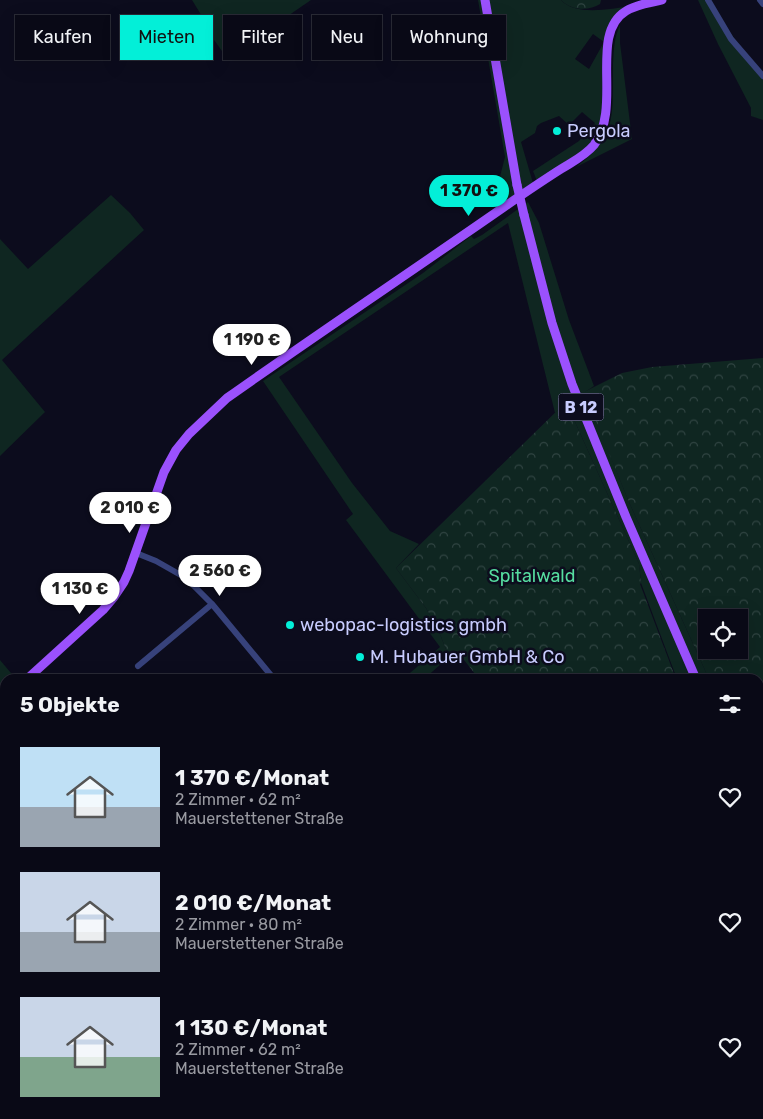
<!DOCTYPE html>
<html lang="de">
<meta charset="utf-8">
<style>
:root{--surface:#090916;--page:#12121f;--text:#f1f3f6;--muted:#999aa1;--line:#292a35;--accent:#03efd8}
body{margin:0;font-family:Rubik,sans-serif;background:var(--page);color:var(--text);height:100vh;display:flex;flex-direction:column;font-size:19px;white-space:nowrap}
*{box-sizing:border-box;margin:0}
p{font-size:16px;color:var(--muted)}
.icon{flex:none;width:28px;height:28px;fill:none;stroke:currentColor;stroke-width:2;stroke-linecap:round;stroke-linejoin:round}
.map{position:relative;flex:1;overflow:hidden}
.sheet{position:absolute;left:0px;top:674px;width:764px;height:446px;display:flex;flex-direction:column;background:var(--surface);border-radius:15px 15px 0 0;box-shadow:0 5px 20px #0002,0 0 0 1px var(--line)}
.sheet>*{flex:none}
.top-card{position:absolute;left:15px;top:15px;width:500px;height:45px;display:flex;gap:10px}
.buttons{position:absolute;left:698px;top:609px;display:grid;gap:10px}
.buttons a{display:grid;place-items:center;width:50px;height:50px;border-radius:0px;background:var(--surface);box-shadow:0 5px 20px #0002,0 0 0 1px var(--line);font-size:25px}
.price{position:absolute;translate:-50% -42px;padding:0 11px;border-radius:18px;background:#fff;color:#222;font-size:16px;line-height:32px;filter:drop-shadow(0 1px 2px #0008)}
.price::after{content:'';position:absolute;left:50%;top:30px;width:15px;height:11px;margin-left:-8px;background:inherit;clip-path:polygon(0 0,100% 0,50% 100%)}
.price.active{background:var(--accent);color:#111}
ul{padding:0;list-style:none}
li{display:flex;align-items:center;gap:15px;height:125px;padding:0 20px}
li span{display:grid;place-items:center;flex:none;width:140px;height:100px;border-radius:0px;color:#555}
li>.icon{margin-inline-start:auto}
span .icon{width:60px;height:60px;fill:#fffc;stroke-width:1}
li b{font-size:21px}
h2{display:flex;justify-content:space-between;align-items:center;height:60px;padding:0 20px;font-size:21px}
.chip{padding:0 18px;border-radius:0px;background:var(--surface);box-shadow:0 5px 20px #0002,0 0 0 1px var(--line);font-size:18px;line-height:45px}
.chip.active{background:var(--accent);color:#111}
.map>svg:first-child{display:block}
.green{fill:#0f2621;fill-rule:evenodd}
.forest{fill:url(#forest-crowns);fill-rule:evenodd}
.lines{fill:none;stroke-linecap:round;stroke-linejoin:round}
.minor{stroke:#37427b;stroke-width:6}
.major{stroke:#9b51fd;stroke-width:9}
.highway{stroke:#fc45c1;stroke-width:10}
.major-bridge{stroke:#9b51fd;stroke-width:9}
.poi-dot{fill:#03efd8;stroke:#0c0c1d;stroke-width:2}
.labels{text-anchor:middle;stroke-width:5;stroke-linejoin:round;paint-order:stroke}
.shield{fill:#0c0c1d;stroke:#9092ba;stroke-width:1}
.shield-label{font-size:16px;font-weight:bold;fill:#c8ccfe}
.poi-label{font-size:18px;fill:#c8ccfe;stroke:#0c0c1d;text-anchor:start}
.park-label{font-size:18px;fill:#56dca0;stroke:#0c0c1d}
</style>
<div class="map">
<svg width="763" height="1119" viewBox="0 0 763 1119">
<defs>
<pattern id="forest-crowns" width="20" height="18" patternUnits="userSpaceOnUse" patternTransform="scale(1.25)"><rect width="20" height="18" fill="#0f2621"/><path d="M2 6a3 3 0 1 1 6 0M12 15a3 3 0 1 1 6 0" fill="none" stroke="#304442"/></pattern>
</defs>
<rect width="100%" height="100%" fill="#0c0c1d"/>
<path class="green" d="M192,0H311L227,58L209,33L211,31Z
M478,0H483L515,186L521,182L514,155L489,0H561C575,16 611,9 630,6L611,23L604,116L592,144L537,181L533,171L579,141L595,123L582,112L569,125L559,116L541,123L537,126L535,133L521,142L533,183L501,204L496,192L505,157ZM593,34L604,42L589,69L575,59Z
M698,0H707L763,79V120L751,116V108L718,44Z
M620,25V43L632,139L576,167C619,135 612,112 613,63C614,49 614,38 620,25Z
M111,195L130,213L144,230L2,360L45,412L0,456V239L28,269Z
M528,202L539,223L569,320L594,386L585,392L629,502L709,679H701L656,581L549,324L692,679H677L641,583L639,564L566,402L555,413L508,223L279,377L352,483L390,531L419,544L396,568L426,608L438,629L449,657L424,679H403L440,647L346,520L353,514L263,381L423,273L471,236L474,239L482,235Z
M0,660L16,679H5V695L0,699Z
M759,845L763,856V908L759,889Z
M759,904C762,917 763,937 759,948Z
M763,951V1062L759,1057V954Z
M759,1067L763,1069V1119H732V1115H759Z
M574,1115H644L641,1119H574Z
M658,1115H729L728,1119H660Z"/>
<path class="forest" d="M561,0H601L600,4C589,11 572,11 561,0Z
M763,358V770H759V679H709L629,502L584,392L622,373L652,367ZM706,618H739V650H706Z
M566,402L639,564L641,583L640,584L676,679H479L457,651L449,657L438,629L426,608L396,568Z
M542,1115H570V1119H534Z"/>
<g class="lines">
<path class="minor" d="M708,0L731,39L763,76
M760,0L763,4
M136,553L156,561L186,578L212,604L274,679
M186,578L195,566
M138,666L212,604
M220,1115L223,1119
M294,1115L298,1119
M436,1119L445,1115"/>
<path class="major" d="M485,0L517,185
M524,215L552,323L572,384L626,517L696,679
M27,679L103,610L114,597L124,582L129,571L164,472L176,450L189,434L227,398C319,333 412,271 504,207C523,194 542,181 561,169C572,162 585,156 594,145C623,107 588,34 626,11C637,4 650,3 662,0
M0,702L5,698
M759,809L763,818
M759,896L763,914
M759,951L763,947
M759,1061L763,1066
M730,1119L731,1115"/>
<path class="highway" d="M759,836L763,847"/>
<path class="major-bridge" d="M517,185L524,215"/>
</g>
<g class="poi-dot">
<circle cx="557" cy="131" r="5"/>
<circle cx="290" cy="625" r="5"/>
<circle cx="360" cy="657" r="5"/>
</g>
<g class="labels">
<rect class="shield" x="558.5" y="393.5" width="45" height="27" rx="4"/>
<g class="shield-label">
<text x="581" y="413">B 12</text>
</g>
<g class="poi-label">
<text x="567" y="137">Pergola</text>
<text x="300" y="631">webopac-logistics gmbh</text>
<text x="370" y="663">M. Hubauer GmbH &amp; Co</text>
</g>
<g class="park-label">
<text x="532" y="582">Spitalwald</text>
</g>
</g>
</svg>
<div class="buttons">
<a><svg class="icon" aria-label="locate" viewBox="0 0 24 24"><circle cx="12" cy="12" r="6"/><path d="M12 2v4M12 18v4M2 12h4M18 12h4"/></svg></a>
</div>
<b class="price active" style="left:469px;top:217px">1 370 €</b>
<b class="price" style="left:252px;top:366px">1 190 €</b>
<b class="price" style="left:130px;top:534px">2 010 €</b>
<b class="price" style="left:220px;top:597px">2 560 €</b>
<b class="price" style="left:80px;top:615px">1 130 €</b>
<div class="top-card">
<a class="chip">Kaufen</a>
<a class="chip active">Mieten</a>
<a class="chip">Filter</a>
<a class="chip">Neu</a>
<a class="chip">Wohnung</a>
</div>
<section class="sheet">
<h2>5 Objekte<svg class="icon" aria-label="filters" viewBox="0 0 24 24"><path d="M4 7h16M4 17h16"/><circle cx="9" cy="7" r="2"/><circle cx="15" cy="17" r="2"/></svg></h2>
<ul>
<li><span style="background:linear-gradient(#bfe0f5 60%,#9aa5b1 0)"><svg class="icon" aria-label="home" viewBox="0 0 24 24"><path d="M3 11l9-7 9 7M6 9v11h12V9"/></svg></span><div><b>1 370 €/Monat</b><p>2 Zimmer · 62 m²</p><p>Mauerstettener Straße</p></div><svg class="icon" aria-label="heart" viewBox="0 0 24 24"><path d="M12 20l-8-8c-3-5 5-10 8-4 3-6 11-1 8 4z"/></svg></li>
<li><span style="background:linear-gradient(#c9d6e8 60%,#9aa5b1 0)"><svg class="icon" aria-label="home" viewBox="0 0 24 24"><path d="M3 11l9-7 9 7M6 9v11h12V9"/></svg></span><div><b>2 010 €/Monat</b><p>2 Zimmer · 80 m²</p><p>Mauerstettener Straße</p></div><svg class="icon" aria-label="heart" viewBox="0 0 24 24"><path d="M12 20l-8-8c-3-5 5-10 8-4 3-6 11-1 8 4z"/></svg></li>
<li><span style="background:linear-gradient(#c9d6e8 60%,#7fa58c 0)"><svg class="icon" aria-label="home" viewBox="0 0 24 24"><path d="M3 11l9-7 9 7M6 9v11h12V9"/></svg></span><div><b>1 130 €/Monat</b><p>2 Zimmer · 62 m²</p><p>Mauerstettener Straße</p></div><svg class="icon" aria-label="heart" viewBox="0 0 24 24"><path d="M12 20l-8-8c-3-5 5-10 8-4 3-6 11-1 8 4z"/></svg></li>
</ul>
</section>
</div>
